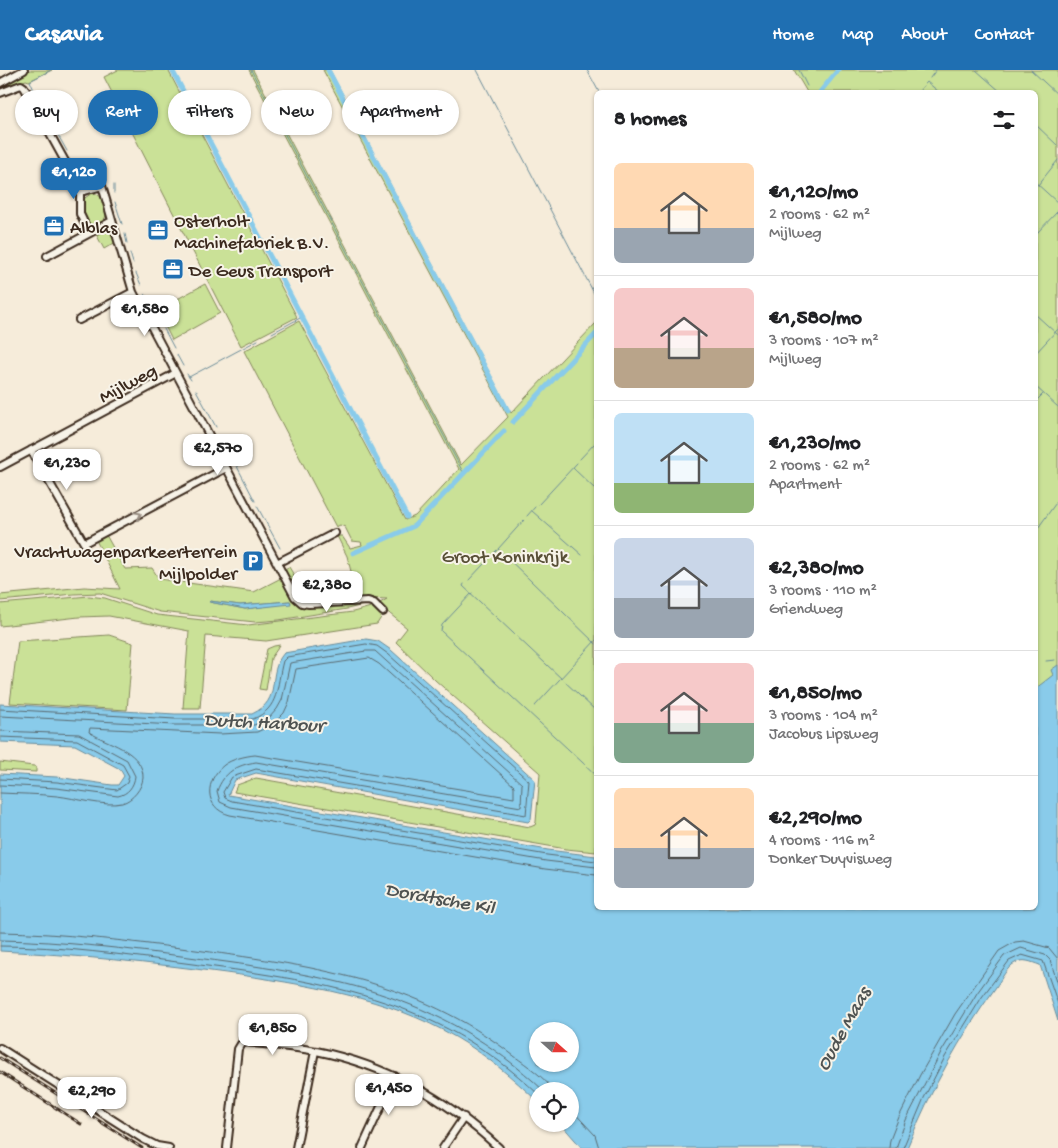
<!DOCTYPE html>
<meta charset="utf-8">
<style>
:root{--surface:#fff;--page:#f6f6f6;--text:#202124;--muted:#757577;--line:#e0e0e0;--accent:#1f6fb2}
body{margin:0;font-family:"Gochi Hand",sans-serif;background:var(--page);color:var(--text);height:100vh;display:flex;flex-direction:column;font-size:19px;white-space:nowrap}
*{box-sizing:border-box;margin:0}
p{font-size:16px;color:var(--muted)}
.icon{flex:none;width:28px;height:28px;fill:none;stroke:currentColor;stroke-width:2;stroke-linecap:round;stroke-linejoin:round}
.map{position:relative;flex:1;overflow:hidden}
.sheet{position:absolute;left:594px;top:20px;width:444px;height:820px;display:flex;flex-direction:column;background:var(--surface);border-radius:8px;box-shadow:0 1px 4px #0004}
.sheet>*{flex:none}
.guide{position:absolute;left:15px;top:20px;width:475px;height:45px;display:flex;gap:10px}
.needle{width:32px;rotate:111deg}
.tools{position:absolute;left:529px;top:952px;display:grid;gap:10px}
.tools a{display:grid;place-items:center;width:50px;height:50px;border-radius:50%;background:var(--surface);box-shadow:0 1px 4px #0004;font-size:25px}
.price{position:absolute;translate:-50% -42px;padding:0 11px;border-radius:10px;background:#fff;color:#222;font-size:16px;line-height:32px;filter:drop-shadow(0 1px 2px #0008)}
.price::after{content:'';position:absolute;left:50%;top:30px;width:15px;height:11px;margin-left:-8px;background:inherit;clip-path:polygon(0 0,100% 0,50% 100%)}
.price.on{background:var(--accent);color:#fff}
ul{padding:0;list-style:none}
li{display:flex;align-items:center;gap:15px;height:125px;padding:0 20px}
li+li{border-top:1px solid var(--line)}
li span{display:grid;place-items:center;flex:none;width:140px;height:100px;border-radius:8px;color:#555}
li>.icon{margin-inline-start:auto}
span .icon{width:60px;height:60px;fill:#fffc;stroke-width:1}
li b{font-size:21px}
h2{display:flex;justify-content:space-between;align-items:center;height:60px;padding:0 20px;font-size:21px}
.tag{padding:0 18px;border-radius:22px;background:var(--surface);box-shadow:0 1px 4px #0004;font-size:18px;line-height:45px}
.tag.on{background:var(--accent);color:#fff}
header{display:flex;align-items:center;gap:30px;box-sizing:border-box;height:70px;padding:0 25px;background:var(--accent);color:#fff}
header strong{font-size:24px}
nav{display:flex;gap:28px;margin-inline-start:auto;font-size:18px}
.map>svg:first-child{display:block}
.green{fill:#cae197;stroke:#82865a;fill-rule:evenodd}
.water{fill:#89cbea;stroke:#6a8b98;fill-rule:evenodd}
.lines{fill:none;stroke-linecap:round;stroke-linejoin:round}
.shore{stroke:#5a6a70;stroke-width:1}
.stream{stroke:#6a8b98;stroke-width:1}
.canal{stroke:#89cbea;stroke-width:5}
.minor-casing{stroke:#3b2a1e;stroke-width:10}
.minor{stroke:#f7f3e8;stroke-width:6}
.rail-casing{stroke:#3b2a1e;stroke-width:3}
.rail{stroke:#f7f3e8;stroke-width:1;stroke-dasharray:4;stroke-linecap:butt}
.oneway{stroke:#998e83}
.labels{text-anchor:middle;stroke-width:4;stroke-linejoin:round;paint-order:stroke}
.poi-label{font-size:19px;fill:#3b2a1e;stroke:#f7f3e8;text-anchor:start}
.street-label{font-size:19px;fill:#3b2a1e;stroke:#f7f3e8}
.park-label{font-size:19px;fill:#584f36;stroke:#f7f3e8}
.water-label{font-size:20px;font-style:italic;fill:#4e5251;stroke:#f7f3e8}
</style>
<header>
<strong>Casavia</strong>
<nav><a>Home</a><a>Map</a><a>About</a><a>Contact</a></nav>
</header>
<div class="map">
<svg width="1058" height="1078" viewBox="0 0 1058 1078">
<rect width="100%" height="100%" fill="#f6ecda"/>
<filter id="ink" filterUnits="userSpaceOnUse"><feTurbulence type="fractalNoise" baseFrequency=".02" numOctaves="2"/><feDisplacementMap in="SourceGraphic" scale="10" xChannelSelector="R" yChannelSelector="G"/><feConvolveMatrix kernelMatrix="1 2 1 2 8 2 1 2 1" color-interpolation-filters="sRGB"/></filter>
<g filter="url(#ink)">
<path class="green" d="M30,0H52L29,11L26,10L0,20V16Z
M118,0H168L297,247L241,276L104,7Z
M249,0H253L461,395L508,347L323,0H330L511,343L596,253V782L566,779L234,722L237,715L256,708L530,757L535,755L536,752L540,703L435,610L396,572L407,558L378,534L387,529L367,528L304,530L296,524L285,502L284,499L289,497L300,515L310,519L353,509L347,486L337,466H342L350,478L362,475L361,472L352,471L345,457L340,455L336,457L244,281L299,251L405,450L415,446L459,399Z
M794,0H1058V611L1035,627V22H807Z
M92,123C104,124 105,135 106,146L102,153L88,155L82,140V130Z
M102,159L111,160L116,172L104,179L95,162Z
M205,214L220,243L172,270L157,240Z
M106,465L125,499L152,498L159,509L254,522L281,508L296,532L303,536L368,534L347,539L279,550L255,552L160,542L100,523L74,524L0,531V525L84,517L120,519L96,470ZM210,531L240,535L290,531L291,533L245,539L210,532Z
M89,526L105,528L157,545L248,555L353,542L371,537L379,542L382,546L377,554L266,571L206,566L200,638H183L189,561L109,546L79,547L0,556V534Z
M109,565L133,573L127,640L10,633L18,571Z
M280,575L271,588L266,620L259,619L267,579L274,576Z
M0,692L34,696L36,697V702L0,700Z"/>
<path class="water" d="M210,531L240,535L290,531L291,534L245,539L209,532Z
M366,569L378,571L391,580L535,710L531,749L528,752L256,703L235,710L228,725L548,780L596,786V838H1035V619L1053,605L1051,600L1058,595V951L1040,895C1031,892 1023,888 1015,893C1007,897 1001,910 996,917C960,967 930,1021 907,1078H582L561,1054H570V1021H538L537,1031C513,1008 486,985 457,968C388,927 304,914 226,903C151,893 76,885 0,881V704L57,707L112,715H118L124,706L120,699L75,675L0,672V634L175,644H252C284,629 265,605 284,583ZM570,961V994H538V961Z"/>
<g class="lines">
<path class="shore" d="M0,639L175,649H253C280,638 276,617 283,591L287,587L366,574L377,576L388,584L529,711L526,745L256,699L232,707L223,722L225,728L232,731L547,785L596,791
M0,646L175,655H254L268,649L277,639L282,630L290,593L366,581H375L522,714L521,737L256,692C237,695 224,702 217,721L220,732L231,737L546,791L596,797
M0,661L79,664L127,690L135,706C134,716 128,724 118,726L56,718L0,715
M0,667L77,670L123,695L129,706L127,713L117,720L57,712L0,709
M0,723C19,724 38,724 57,726C75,728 105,737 122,733C133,730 142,718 143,708C144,683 111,674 94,665L89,662L90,658L220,664L257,662L272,655L284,643L289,632L296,599L369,588L379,594L514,716V728L255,685C245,686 232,689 224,695C205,710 203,738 230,745L545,799L596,805
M0,862C63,863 126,871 188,879C309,895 416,909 514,986C528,996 544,1007 554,1021
M0,870C63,871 127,879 189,887C326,905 439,921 544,1021
M0,876C62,876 124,885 185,893C320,911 435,926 538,1024
M570,1038L595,1065L599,1078
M889,1078L890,1070L899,1047L920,1005L955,944L999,881L1015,872L1024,871L1049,878L1058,889
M896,1078L906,1050L940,984L977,923L1004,886L1021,878L1045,885L1050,890L1058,914
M903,1078L924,1028L945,987L982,927L1009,891L1022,885L1043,891L1058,934"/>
<path class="stream" d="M251,0L464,404
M477,0L596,227
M587,0L599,22
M799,0L807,16
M976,0L1001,22
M1031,0L1058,25
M930,8L936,0
M34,20L30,11L51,0
M918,22L927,12L939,22
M42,34L51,52
M1035,54L1058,76
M58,65L67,81
M75,96L83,112L104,105
M1035,112L1058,133
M114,115V123
M1038,115L1058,90
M115,132L122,154
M125,164L127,173
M1035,165L1058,141
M130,183L133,193
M136,203L141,215
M145,224L148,229
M153,238L160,251
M1035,244L1058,265
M164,259L174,278
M272,263L302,247
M1035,284L1058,259
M177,285L183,296
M187,304L191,310
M189,307L258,270
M1035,316L1058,337
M196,320L216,357
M1035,332L1043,324
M220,366L225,374
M229,381L255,431
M580,389L596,372
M573,398L596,420
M539,434L577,393
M257,436L280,478
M532,441L582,485
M527,446L535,437
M524,450L498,479L596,574
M1038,458L1058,430
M469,510L497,480
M464,514L463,516L596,641
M472,523L442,555L441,561L596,705
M1046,591L1055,590
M535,636L596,570"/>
<path class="canal" d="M172,0L407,447
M328,0L508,341
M820,22L838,0
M513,352L596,264
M353,483L414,456L504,361"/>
<g class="minor-casing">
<path id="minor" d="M0,13L24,0
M0,23L21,15L24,17L72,104L76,118L84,121L102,116L133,222L295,527L302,533L309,534L368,531L374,533L383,542
M80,120V144L89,163
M47,186L112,151
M79,250L133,222
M31,380L84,473L226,398
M0,397L176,303
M277,493L335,463
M0,978L143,1069L157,1076L169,1078
M227,1078L238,979L241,974L247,972C270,975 293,977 316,981C386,995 447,1029 499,1078
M296,1078L315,981
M362,1078L395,1006
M443,1078L464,1047"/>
</g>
<use href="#minor" class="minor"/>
<g class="rail-casing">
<path id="rail" d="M0,988L142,1078
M0,1002L81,1054"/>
</g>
<use href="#rail" class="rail"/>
</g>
<defs><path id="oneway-chevron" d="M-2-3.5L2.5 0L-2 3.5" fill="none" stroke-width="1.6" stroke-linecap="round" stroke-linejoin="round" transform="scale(1.25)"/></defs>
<use class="oneway" href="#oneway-chevron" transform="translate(138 445) rotate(-28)"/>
</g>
<defs>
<g id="office-square" transform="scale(1.125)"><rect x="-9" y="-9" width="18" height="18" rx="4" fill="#1f6fb2" stroke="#f7f3e8"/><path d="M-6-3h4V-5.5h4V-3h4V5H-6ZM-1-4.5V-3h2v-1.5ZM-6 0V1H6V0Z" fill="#fff"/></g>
<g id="parking-square" transform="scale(1.125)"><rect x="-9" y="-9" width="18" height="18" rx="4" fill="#1f6fb2" stroke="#f7f3e8"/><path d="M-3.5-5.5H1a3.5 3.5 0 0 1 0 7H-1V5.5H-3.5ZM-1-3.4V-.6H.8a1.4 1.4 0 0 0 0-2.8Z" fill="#fff"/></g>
</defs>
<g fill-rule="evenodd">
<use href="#office-square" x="54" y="156"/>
<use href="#office-square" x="158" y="160"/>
<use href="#office-square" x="173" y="199"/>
<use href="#parking-square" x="253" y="491"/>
</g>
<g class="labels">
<g class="poi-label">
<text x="174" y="156">Osterholt<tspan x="174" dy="22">Machinefabriek B.V.</tspan></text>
<text x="70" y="163">Alblas</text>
<text x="189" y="206">De Geus Transport</text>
<text x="237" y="487" text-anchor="end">Vrachtwagenparkeerterrein<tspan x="237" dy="22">Mijlpolder</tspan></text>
</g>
<g class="street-label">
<text transform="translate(127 312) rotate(-28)" y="7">Mijlweg</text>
</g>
<g class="park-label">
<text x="505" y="492">Groot Koninkrijk</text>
</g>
<g class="water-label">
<text transform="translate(264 651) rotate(3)" y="7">Dutch Harbour</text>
<text transform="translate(440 827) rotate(10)" y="7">Dordtsche Kil</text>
<text transform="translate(842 958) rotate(-61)" y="7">Oude Maas</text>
</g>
</g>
</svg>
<div class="tools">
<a><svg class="needle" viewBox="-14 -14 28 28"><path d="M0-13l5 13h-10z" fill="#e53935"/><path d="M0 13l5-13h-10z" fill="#757577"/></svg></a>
<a><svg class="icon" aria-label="locate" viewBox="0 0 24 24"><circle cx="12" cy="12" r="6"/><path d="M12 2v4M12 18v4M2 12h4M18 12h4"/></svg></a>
</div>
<b class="price on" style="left:74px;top:130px">€1,120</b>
<b class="price" style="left:145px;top:267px">€1,580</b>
<b class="price" style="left:218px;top:406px">€2,570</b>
<b class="price" style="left:67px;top:421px">€1,230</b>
<b class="price" style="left:327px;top:543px">€2,380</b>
<b class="price" style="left:273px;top:986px">€1,850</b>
<b class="price" style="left:389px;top:1046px">€1,450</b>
<b class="price" style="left:92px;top:1049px">€2,290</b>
<div class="guide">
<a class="tag">Buy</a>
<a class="tag on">Rent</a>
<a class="tag">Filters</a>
<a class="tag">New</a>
<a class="tag">Apartment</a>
</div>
<section class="sheet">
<h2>8 homes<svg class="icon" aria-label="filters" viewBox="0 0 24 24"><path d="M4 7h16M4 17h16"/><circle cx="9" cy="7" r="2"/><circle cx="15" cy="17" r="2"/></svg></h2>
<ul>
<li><span style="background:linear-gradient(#ffd9b3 65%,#9aa5b1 0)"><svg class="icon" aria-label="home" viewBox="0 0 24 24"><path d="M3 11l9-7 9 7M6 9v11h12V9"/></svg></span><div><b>€1,120/mo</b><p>2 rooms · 62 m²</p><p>Mijlweg</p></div></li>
<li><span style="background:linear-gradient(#f6c9c9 60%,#b9a48a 0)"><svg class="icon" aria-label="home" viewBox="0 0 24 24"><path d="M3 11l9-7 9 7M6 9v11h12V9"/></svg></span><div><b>€1,580/mo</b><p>3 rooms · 107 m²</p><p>Mijlweg</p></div></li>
<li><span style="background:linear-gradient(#bfe0f5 70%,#8fb573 0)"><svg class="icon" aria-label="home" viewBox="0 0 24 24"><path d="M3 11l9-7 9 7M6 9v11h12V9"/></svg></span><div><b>€1,230/mo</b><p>2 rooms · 62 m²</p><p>Apartment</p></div></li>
<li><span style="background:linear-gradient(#c9d6e8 60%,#9aa5b1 0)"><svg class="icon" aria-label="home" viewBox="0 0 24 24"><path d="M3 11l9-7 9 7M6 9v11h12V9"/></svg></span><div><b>€2,380/mo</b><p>3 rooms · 110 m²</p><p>Griendweg</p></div></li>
<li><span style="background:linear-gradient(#f6c9c9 60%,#7fa58c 0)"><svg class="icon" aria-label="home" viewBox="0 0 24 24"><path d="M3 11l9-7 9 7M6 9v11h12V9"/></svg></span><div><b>€1,850/mo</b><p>3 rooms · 104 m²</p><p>Jacobus Lipsweg</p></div></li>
<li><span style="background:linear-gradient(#ffd9b3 60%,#9aa5b1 0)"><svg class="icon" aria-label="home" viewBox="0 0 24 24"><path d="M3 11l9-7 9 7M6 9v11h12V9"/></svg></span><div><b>€2,290/mo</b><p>4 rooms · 116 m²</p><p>Donker Duyvisweg</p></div></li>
</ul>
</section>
</div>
